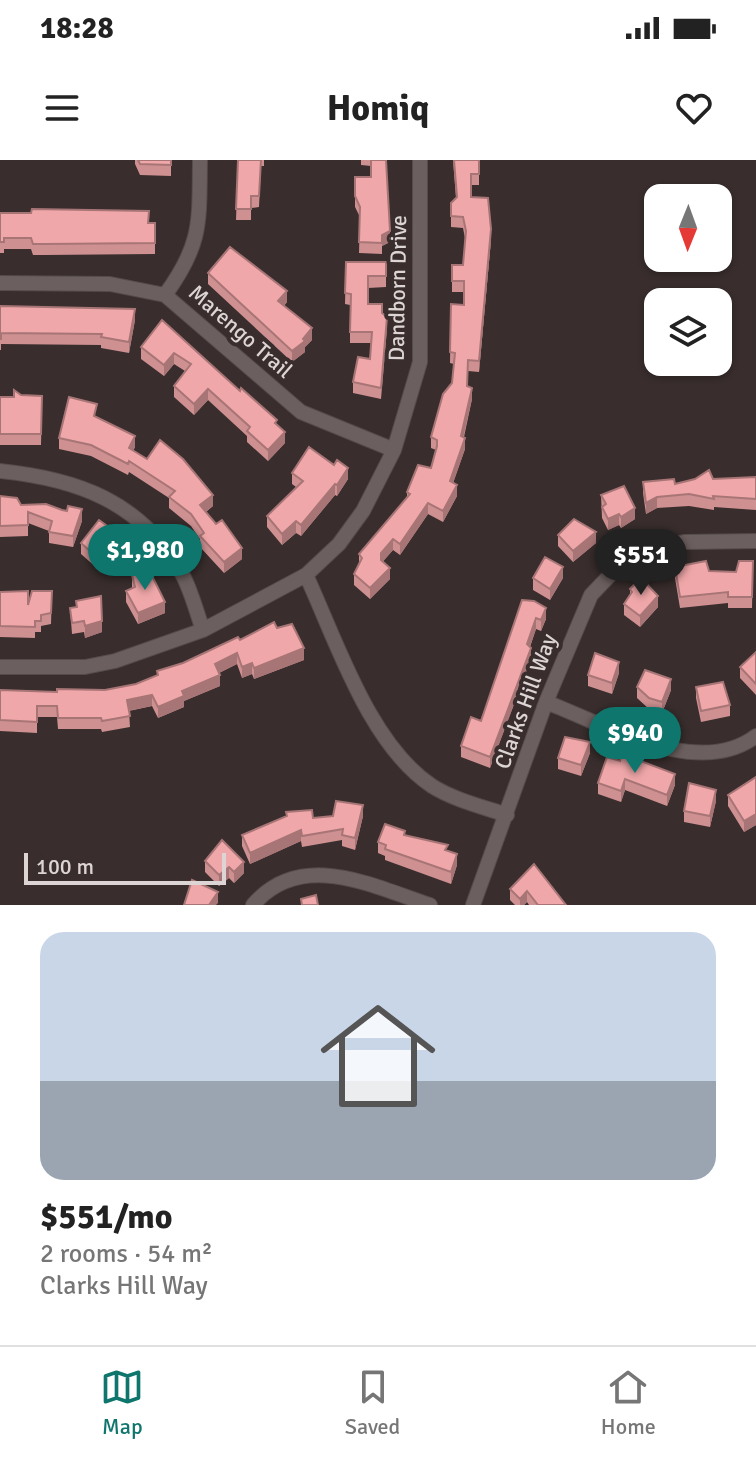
<!DOCTYPE html>
<meta charset="utf-8">
<style>
:root{--surface:#fff;--page:#f2f2f2;--text:#222;--muted:#767676;--line:#e0e0e0;--accent:#0f766e}
body{margin:0;font-family:Signika,sans-serif;background:var(--page);color:var(--text);height:100vh;display:flex;flex-direction:column;font-size:30px;white-space:nowrap}
*{box-sizing:border-box;margin:0}
p{font-size:26px;color:var(--muted)}
.icon{flex:none;width:44px;height:44px;fill:none;stroke:currentColor;stroke-width:2;stroke-linecap:round;stroke-linejoin:round}
.map{position:relative;height:745px;overflow:hidden}
.panel{display:flex;flex-direction:column;background:var(--surface);flex:1}
.panel>*{flex:none}
.needle{width:52px;rotate:181deg}
.buttons{position:absolute;left:644px;top:24px;display:grid;gap:16px}
.buttons a{display:grid;place-items:center;width:88px;height:88px;border-radius:16px;background:var(--surface);box-shadow:0 2px 6px #0004;font-size:40px}
.scale{position:absolute;left:24px;bottom:20px;width:202px;box-sizing:border-box;padding-left:8px;border:4px solid #ddd5d5;border-top:0;font-size:22px;line-height:28px;white-space:nowrap;color:#ddd5d5;-webkit-text-stroke:6px #392d2d;paint-order:stroke}
.price{position:absolute;translate:-50% -68px;padding:0 18px;border-radius:28px;background:var(--accent);color:#fff;font-size:26px;line-height:52px;filter:drop-shadow(0 2px 4px #0008)}
.price::after{content:'';position:absolute;left:50%;top:48px;width:24px;height:18px;margin-left:-12px;background:inherit;clip-path:polygon(0 0,100% 0,50% 100%)}
.price.selected{background:#222;color:#fff}
ul{padding:0;list-style:none}
li{display:grid;align-content:center;gap:16px;height:424px;padding:0 40px}
li span{display:grid;place-items:center;height:248px;border-radius:24px;color:#555}
li>.icon{margin-inline-start:auto}
span .icon{width:144px;height:144px;fill:#fffc;stroke-width:1}
li b{font-size:34px}
.status{display:flex;justify-content:space-between;align-items:center;height:56px;padding:0 40px;background:var(--surface);direction:ltr}
.status svg{height:22px;fill:currentColor}
header{display:flex;justify-content:space-between;align-items:center;height:104px;padding:0 40px;background:var(--surface);font-size:36px;font-weight:700}
.dock{display:flex;justify-content:space-around;align-items:center;height:112px;border-top:2px solid var(--line);background:var(--surface);font-size:22px;color:var(--muted)}
.dock a{display:grid;justify-items:center;gap:4px}
.dock .selected{color:var(--accent)}
.map>svg:first-child{display:block}
.lines{fill:none;stroke-linecap:round;stroke-linejoin:round}
.minor-casing{stroke:#554b4b;stroke-width:16}
.minor{stroke:#6c5f5f;stroke-width:14}
.wall{fill:#ce9091}
.shaded-wall{fill:#a87576}
.building{fill:#f0a7a9;stroke:#a87576;stroke-width:2}
.labels{text-anchor:middle;stroke-width:8;stroke-linejoin:round;paint-order:stroke}
.street-label{font-size:22px;fill:#ddd5d5;stroke:#392d2d}
</style>
<div class="status"><b>18:28</b><svg viewBox="0 0 49 12"><path d="M0 12V9h3v3zM5 12V6h3v6zM10 12V3h3v9zM15 12V0h3v12zM26 1h20v11H26zM47 4h2v5h-2z"/></svg></div>
<header><svg class="icon" aria-label="menu" viewBox="0 0 24 24"><path d="M4 6h16M4 12h16M4 18h16"/></svg>Homiq<svg class="icon" aria-label="heart" viewBox="0 0 24 24"><path d="M12 20l-8-8c-3-5 5-10 8-4 3-6 11-1 8 4z"/></svg></header>
<div class="map">
<svg width="756" height="745" viewBox="0 0 756 745">
<rect width="100%" height="100%" fill="#392d2d"/>
<g class="lines">
<g class="minor-casing">
<path id="minor" d="M0,123L110,124L165,135L301,252L394,290
M165,135C203,83 199,61 200,0
M0,311C77,319 140,341 181,412C191,429 196,451 203,470
M306,415C337,482 369,584 432,626C452,639 483,647 507,655
M0,507H85L115,501L203,470L306,415L339,384L363,351L394,290L420,202V0
M546,542C606,565 698,620 756,576
M253,745C301,689 372,726 430,745
M473,745L546,542L591,435L612,413L653,389L684,382L756,381"/>
</g>
<use href="#minor" class="minor"/>
</g>
<path class="wall" d="M135,0H171V16L140,15L135,4Z
M238,0H264V6H261L259,47L251,48V60H236Z
M361,0H387L386,13L390,82L382,86V94L359,93L360,57L355,47V17H371V6L361,5Z
M453,0H479V25H471V37L491,80L479,212L468,211L467,226L472,239L464,277L465,289L453,323L457,336L443,362L428,354L400,395L393,390L383,401L390,419L370,439L354,425V414L359,405V394L407,338V332L431,308L436,290L431,288V277L452,223L454,204L450,203L451,144L464,145V132H452V105H463L465,78L463,68L451,67V43L456,38Z
M0,53L155,63V94L44,95H33L31,89H4V93H0Z
M346,102H386V127L368,128V144L382,153L387,168L381,239L353,233V222L370,199L371,183H350V145L345,144Z
M208,113L287,142L284,146L312,180L305,187V192L292,202L208,124Z
M0,146L135,160L129,193L101,188V185L1,184V190H0Z
M162,160L277,265L285,283L268,301L247,282V276L208,240L194,255L174,237V226L185,211L174,204L164,216L141,199V187Z
M21,235L42,236L41,285H0V237H14Z
M96,257L135,287L133,291L213,346L206,352L242,399L224,413L200,387V379L191,366L169,348V338L129,312L128,315L91,296L59,289V278Z
M292,313L348,319L337,336L335,335L301,376L296,373L282,385L267,367V356L296,327L292,324Z
M756,317V350L714,347V350L689,346L657,348L646,354L643,333V322L675,324L713,319Z
M601,335L635,359L621,368L619,365L608,370L602,358Z
M0,336L21,345L82,361L73,387L49,383V371L28,363V376L0,377Z
M99,360L125,397L119,409L103,401L97,385L98,409L81,394V383Z
M558,375L596,383L573,402L558,386Z
M753,401L752,448H728V443L680,448L675,418V407L709,411L736,412Z
M132,415L165,453L138,464L126,442V431L132,428Z
M533,418H563L550,440L533,430Z
M630,429L658,447L640,467L624,455V444L630,435Z
M52,431L51,464L41,466V472H35V478L0,477V432L28,445Z
M522,440L546,459L541,471L536,469L530,487L531,499L490,608L461,597V586L481,561Z
M70,448L102,472L85,478L84,472L72,474Z
M277,468L304,500L254,519L252,514L242,518L237,504L219,513L220,526L184,541V547L158,558L152,546L129,551L130,567L102,572L101,569H58L57,557H37V573L0,571V530L57,532L105,530L136,524L157,516V511L183,503L240,480Z
M756,492V535L740,518V507Z
M619,513L612,534L588,526V515Z
M637,527L671,530L662,553L649,549L637,538Z
M696,527L730,545V556L701,562L696,538Z
M590,593L581,616L558,609V598Z
M607,597L675,625L667,646L625,630L621,642L598,634V623Z
M756,617V665L744,672L728,646V635Z
M716,641L710,667L684,662V651Z
M286,656L313,658L363,656L355,690L342,686V680L302,687L301,681L250,704L242,686V675Z
M405,676L448,691L457,705L451,724L385,700V696L378,693V682Z
M222,680L244,713L234,723L229,718L219,726L205,712V701Z
M534,704L566,745H529L527,742L524,745H515L510,740V729Z"/>
<path class="shaded-wall" d="M491,69V80L479,212V201Z
M390,71V82L382,86V75Z
M287,131V142L278,152V141Z
M135,149V160L129,193V182Z
M312,168V180L305,187V192L292,202V191Z
M174,193V204L164,216V205Z
M472,228V239L461,287V276Z
M208,229V240L194,255V244Z
M285,272V283L268,301V290Z
M135,276V287L129,299V288Z
M465,278V289L450,332V321Z
M348,308V319L337,336V325Z
M335,324V335L301,376V365Z
M457,325V336L443,362V351Z
M213,335V346L200,356V345Z
M657,337V348L646,354V343Z
M428,343V354L400,395V384Z
M635,348V359L621,368V357Z
M82,349V361L73,387V376Z
M619,354V365L608,370V359Z
M296,361V373L282,385V374Z
M596,372V383L573,402V391Z
M393,379V390L381,404V393Z
M125,386V397L119,409V398Z
M242,388V399L224,413V402Z
M563,407V418L550,440V429Z
M390,408V419L370,439V428Z
M658,436V447L640,467V456Z
M165,442V453L138,464V453Z
M546,448V459L541,471V460Z
M536,458V469L527,495V484Z
M102,461V472L85,478V466Z
M304,488V500L254,519V508Z
M531,488V499L490,608V597Z
M237,493V504L215,515V504Z
M619,502V513L612,534V523Z
M252,503V514L242,518V507Z
M220,515V526L184,541V547L158,558V547L182,531Z
M671,519V530L662,553V542Z
M152,535V546L127,551V540Z
M590,582V593L581,616V605Z
M675,614V625L667,646V635Z
M625,619V630L621,642V631Z
M716,630V641L710,667V656Z
M363,645V656L355,690V678Z
M756,654V665L744,672V661Z
M301,670V681L250,704V693Z
M457,694V705L451,724V712Z
M244,702V713L234,723V712Z
M229,707V718L219,726V715Z
M527,731V742L524,745H520V739Z
M218,732V743L216,745H209Z"/>
<path class="building" d="M138,0H171V5L140,4Z
M238,0H261L259,36H251V49H236Z
M371,0H386L390,71L382,75V83L359,82L360,47L355,36V17H371Z
M454,0H479V14H471V37L488,38L491,69L479,201L468,200L467,226L472,228L461,276L465,278L450,321L457,325L443,351L428,343L400,384L393,379L381,393V400L390,408L370,428L354,414L362,398L359,394L410,334L407,332L418,305L431,308L437,286V280L431,277L443,234L452,223L455,193L450,192L451,144L464,145V121H452V105H463L466,71L463,57L451,56V43L457,37Z
M32,49L149,51L148,63H155V83L44,84H33L31,78H4V82H0V53H31Z
M230,87L287,131L278,141L312,168L303,179L305,181L292,191L208,113Z
M346,102H386V116H368V144H382V153L387,157L381,228L353,222L358,197L370,199L372,172H350L351,134L345,133Z
M0,146L135,149L129,182L101,177L102,174L1,173V179H0Z
M162,160L240,231L241,228L277,260L275,263L285,272L268,290L247,271L250,267L208,229L194,244L174,226L191,204L174,193L164,205L141,187Z
M14,230L21,235L42,236L41,274H0V237H14Z
M69,237L97,244L94,256L135,276L129,288L147,299L160,280L183,299L213,335L200,345L216,364L222,360L242,388L224,402L200,376L204,373L191,354L169,337L175,331L129,301L128,304L91,285L59,278Z
M309,287L334,305L337,300L348,308L337,325L335,324L301,365L296,361L282,374L267,356L303,321L292,313Z
M709,310L713,319L756,317V339L713,336L714,339L689,334L657,337L646,343L643,322L674,319L675,324L695,319Z
M624,326L635,348L621,357L619,354L608,359L602,347L606,344L601,335Z
M0,336L17,338L21,345L46,344L62,350L67,351L68,346L82,349L73,376L49,372L52,361L28,352V365L0,366Z
M574,359L596,372L573,391L558,375Z
M99,360L113,370L110,376L125,386L119,398L103,390L96,372L98,398L81,383Z
M545,397L563,407L550,429L533,418Z
M706,401L709,411L736,412L739,401H753L752,437H728V432L680,437L675,407Z
M148,408L165,442L138,453L126,431L135,427L132,415Z
M641,418L658,436L640,456L624,444L632,432L630,429Z
M28,431V445L32,431H52L51,453L41,455V461H35V467L0,466V432Z
M101,436L102,461L85,466L84,461L72,463L70,448L77,447L76,441Z
M522,440L534,441L546,448L541,460L536,458L527,484L531,488L490,597L461,586L471,557L481,561Z
M274,462L277,468L292,464L304,488L254,508L252,503L242,507L237,493L215,504L220,515L182,531L184,536L158,547L152,535L127,540L130,556L102,561L101,558H58L57,546H37V562L0,560V530L57,532V529L105,530L136,524L158,515L157,511L183,503L238,477L240,480Z
M756,492V524L740,507Z
M595,493L619,502L612,523L588,515Z
M645,510L671,519L662,542L649,538L637,527Z
M723,522L730,545L701,551L696,527Z
M565,577L590,582L581,605L558,598Z
M622,594L675,614L667,635L625,619L621,631L598,623L607,597L620,601Z
M756,617V654L744,661L728,635Z
M689,623L716,630L710,656L684,651Z
M336,641L363,645L355,678L342,675L343,669L302,676L301,670L250,693L242,675L287,656L286,652L312,650L313,658L333,656Z
M385,664L405,671L404,675L448,685L445,690L457,694L451,712L385,689L386,685L378,682Z
M222,680L244,702L234,712L229,707L219,715L205,701Z
M534,704L566,745H538L527,731L520,739L510,729Z
M192,720L218,732L209,745H184Z
M316,735L318,745H302L301,739Z"/>
<g class="labels">
<g class="street-label">
<text transform="translate(397 128) rotate(-89)" y="8">Dandborn Drive</text>
<text transform="translate(241 171) rotate(41)" y="8">Marengo Trail</text>
<text transform="translate(525 541) rotate(-70)" y="8">Clarks Hill Way</text>
</g>
</g>
</svg>
<div class="buttons">
<a><svg class="needle" viewBox="-14 -14 28 28"><path d="M0-13l5 13h-10z" fill="#e53935"/><path d="M0 13l5-13h-10z" fill="#767676"/></svg></a>
<a><svg class="icon" aria-label="layers" viewBox="0 0 24 24"><path d="M12 4l9 5-9 5-9-5zM3 14l9 5 9-5"/></svg></a>
</div>
<div class="scale">100 m</div>
<b class="price" style="left:145px;top:432px">$1,980</b>
<b class="price selected" style="left:641px;top:437px">$551</b>
<b class="price" style="left:635px;top:615px">$940</b>
</div>
<section class="panel">
<ul>
<li><span style="background:linear-gradient(#c9d6e8 60%,#9aa5b1 0)"><svg class="icon" aria-label="home" viewBox="0 0 24 24"><path d="M3 11l9-7 9 7M6 9v11h12V9"/></svg></span><div><b>$551/mo</b><p>2 rooms · 54 m²</p><p>Clarks Hill Way</p></div></li>
</ul>
</section>
<nav class="dock">
<a class="selected"><svg class="icon" aria-label="map" viewBox="0 0 24 24"><path d="M3 6l6-2 6 2 6-2v14l-6 2-6-2-6 2zM9 4v14M15 6v14"/></svg>Map</a>
<a><svg class="icon" aria-label="saved" viewBox="0 0 24 24"><path d="M7 4h10v16l-5-4-5 4z"/></svg>Saved</a>
<a><svg class="icon" aria-label="home" viewBox="0 0 24 24"><path d="M3 11l9-7 9 7M6 9v11h12V9"/></svg>Home</a>
</nav>
